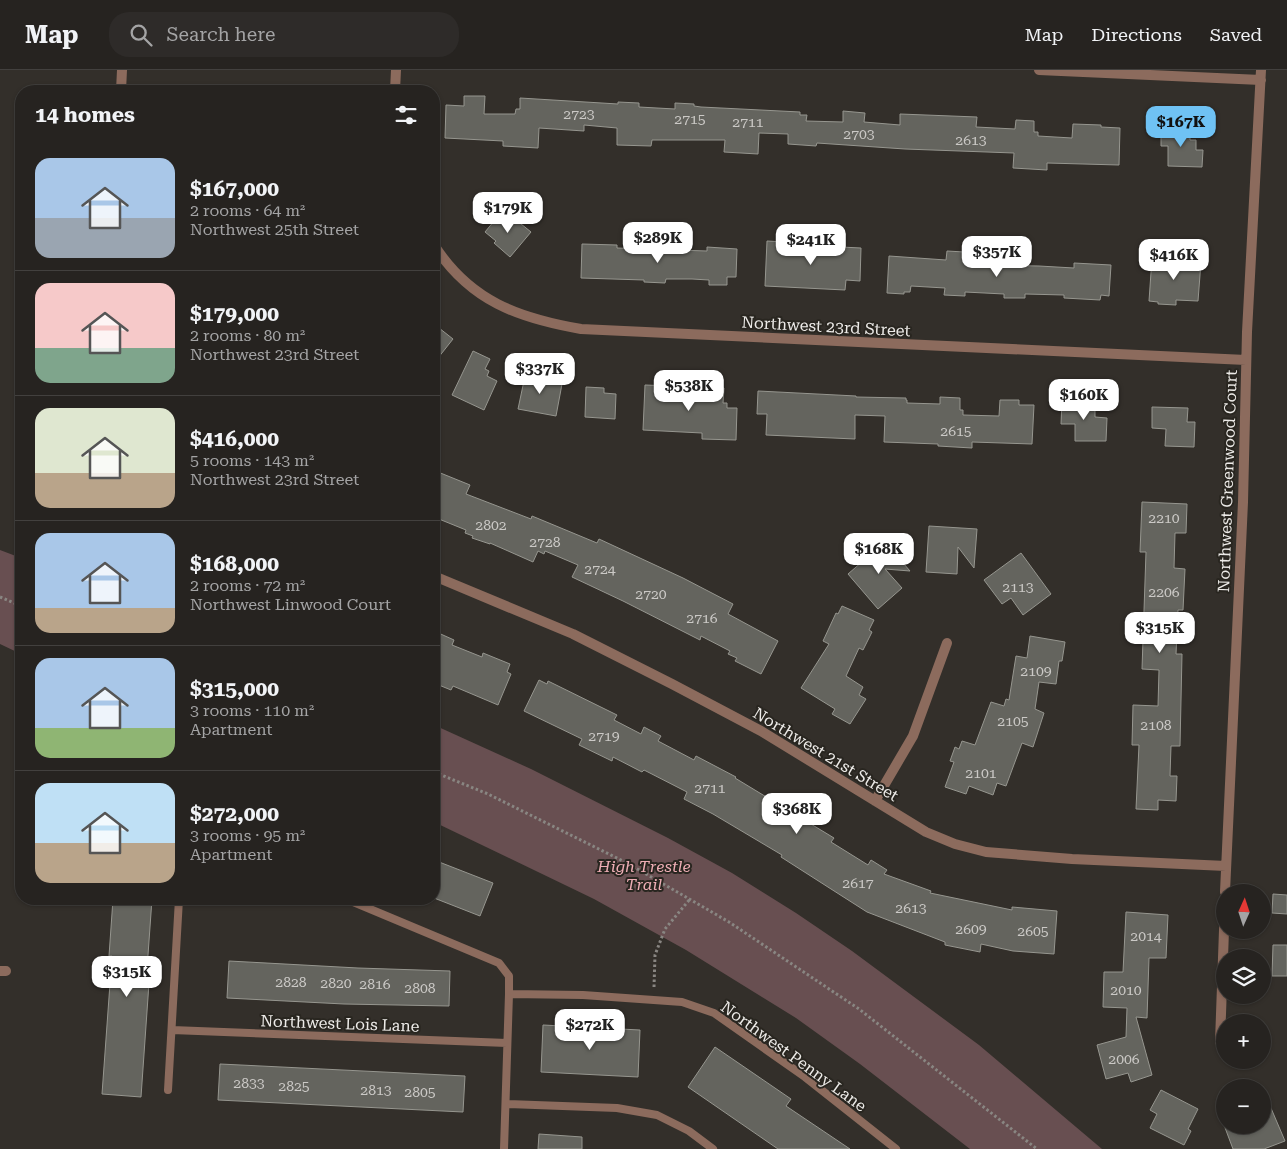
<!DOCTYPE html>
<meta charset="utf-8">
<style>
:root{--surface:#262320;--page:#2e2b29;--text:#f1f3f6;--muted:#a4a4a5;--line:#42403e;--accent:#6fc2f4}
body{margin:0;font-family:"Roboto Serif",serif;background:var(--page);color:var(--text);height:100vh;display:flex;flex-direction:column;font-size:19px;white-space:nowrap}
*{box-sizing:border-box;margin:0}
p{font-size:16px;color:var(--muted)}
.icon{flex:none;width:28px;height:28px;fill:none;stroke:currentColor;stroke-width:2;stroke-linecap:round;stroke-linejoin:round}
.map{position:relative;flex:1;overflow:hidden}
.side{position:absolute;left:15px;top:15px;width:425px;height:820px;display:flex;flex-direction:column;background:var(--surface);border-radius:20px;box-shadow:0 1px 4px #0004,0 0 0 1px var(--line)}
.side>*{flex:none}
.needle{width:32px;rotate:3deg}
.buttons{position:absolute;left:1216px;top:814px;display:grid;gap:10px}
.buttons a{display:grid;place-items:center;width:55px;height:55px;border-radius:50%;background:var(--surface);box-shadow:0 1px 4px #0004,0 0 0 1px var(--line);font-size:25px}
.price{position:absolute;translate:-50% -42px;padding:0 11px;border-radius:10px;background:#fff;color:#222;font-size:16px;line-height:32px;filter:drop-shadow(0 1px 2px #0008)}
.price::after{content:'';position:absolute;left:50%;top:30px;width:15px;height:11px;margin-left:-8px;background:inherit;clip-path:polygon(0 0,100% 0,50% 100%)}
.price.active{background:var(--accent);color:#111}
ul{padding:0;list-style:none}
li{display:flex;align-items:center;gap:15px;height:125px;padding:0 20px}
li+li{border-top:1px solid var(--line)}
li span{display:grid;place-items:center;flex:none;width:140px;height:100px;border-radius:15px;color:#555}
li>.icon{margin-inline-start:auto}
span .icon{width:60px;height:60px;fill:#fffc;stroke-width:1}
li b{font-size:21px}
h2{display:flex;justify-content:space-between;align-items:center;height:60px;padding:0 20px;font-size:21px}
header{display:flex;align-items:center;gap:30px;box-sizing:border-box;height:70px;padding:0 25px;background:var(--surface);border-bottom:1px solid var(--line)}
header strong{font-size:24px}
nav{display:flex;gap:28px;margin-inline-start:auto;font-size:18px}
.search{width:350px;height:45px;background:var(--page);display:flex;align-items:center;gap:12px;box-sizing:border-box;padding:0 18px;border-radius:20px;color:var(--muted);font-size:19px}
.map>svg:first-child{display:block}
.green{fill:#684f51}
.building{fill:#64645e;stroke:#96968f}
.lines{fill:none;stroke-linecap:round;stroke-linejoin:round}
.path{stroke:#898682;stroke-width:3;stroke-dasharray:2.5 2.5;stroke-linecap:butt}
.service{stroke:#8c6b5d;stroke-width:8}
.minor{stroke:#8c6b5d;stroke-width:10}
.labels{text-anchor:middle;stroke-width:4;stroke-linejoin:round;paint-order:stroke}
.number-label{font-size:14px;fill:#cbc9c6}
.street-label{font-size:16px;fill:#edebe8;stroke:#292620}
.park-label{font-size:16px;font-style:italic;fill:#eeaeb5;stroke:#292620}
</style>
<header>
<strong>Map</strong>
<div class="search"><svg class="icon" aria-label="search" viewBox="0 0 24 24"><circle cx="10" cy="10" r="6"/><path d="M15 15l6 6"/></svg>Search here</div>
<nav><a>Map</a><a>Directions</a><a>Saved</a></nav>
</header>
<div class="map">
<svg width="1287" height="1079" viewBox="0 0 1287 1079">
<rect width="100%" height="100%" fill="#332f2a"/>
<path class="green" d="M0,480L21,488V584L0,574Z
M434,655L531,699L668,768L732,803L796,843L852,881L979,975L1102,1079H970L860,994L796,948L686,880L594,829L434,752Z"/>
<path class="building" d="M464,26H485L484,44H515L516,39H520V28L618,34V32L639,33V37L675,39V33L694,34V36L701,37L800,42V45H807L806,51L843,52V41L865,43L864,52L900,55V44L977,47L976,57L1015,59L1016,50L1034,51V62H1038V66L1072,68L1073,54L1101,55V57L1120,58L1119,95L1047,93V100L1013,98L1014,83L905,79L817,73L816,76L788,74V64L759,63L758,84L724,82L725,70H652L651,76L617,75V58L584,55V61L539,58L538,78L503,76V71L445,68L446,35L464,36Z
M1161,58L1190,59V70H1196V80H1203L1202,97L1168,96V76H1161Z
M499,145L505,150L510,145L531,162L510,187L494,173L496,171L485,162Z
M767,171L802,173L801,175L861,178L860,211L846,210L845,220L765,216Z
M582,174L617,175V178L707,181V177L737,179L736,207H727V215H709V210L692,209H666L665,213L644,212V210L581,208Z
M947,181L982,183L981,195L1039,196L1074,198V193L1111,195L1109,226L1101,225L1100,230L1064,228V225L1025,224V228H1004V224L965,222V226L944,225L945,218L911,216L910,222H904V224L887,223L889,186L946,190Z
M1152,188L1201,192L1198,231L1176,230V235L1158,234V232L1149,231Z
M434,254L453,269L434,293Z
M473,281L490,289L485,299L489,301L487,306L497,311L484,340L452,325Z
M535,304L555,309L554,312L562,314L556,346L518,339L525,306L534,308Z
M645,315L724,318L723,333H727V338H737L736,370L702,369V363L643,360Z
M586,317L604,318V323L616,324L615,349L585,347Z
M758,321L856,326V327L906,328V330H907V333L940,334V327L960,328V340H963V345L999,346L1000,330H1019V335H1034L1032,374L972,372V378L938,376V374L884,372L885,346L855,345V369L766,365L767,344H757Z
M1062,331L1089,332L1088,338H1095V347L1107,348L1106,371H1075V354H1061Z
M1152,337L1188,338L1187,352H1195L1194,377L1165,376L1166,359L1152,358Z
M438,402L470,415L466,424L531,449L532,446L597,473L599,469L683,508L733,534L728,544L778,571L761,604L735,591L737,588L728,584L730,581L701,566L700,570L623,531L572,507L578,495L545,481L544,484L538,481L533,492L490,473V474L472,468L473,466L465,463L466,460L434,447V412Z
M1142,432L1187,434L1186,463H1175L1174,498L1185,499L1183,540H1178L1176,584H1182L1180,676H1171L1170,706H1177L1176,731L1158,730V740L1136,739L1139,675H1132L1133,635L1158,636L1159,600L1142,599L1146,482H1140Z
M929,456L977,459L974,498L958,477L957,504L926,502Z
M885,472L910,501L885,499L902,518L878,539L848,504Z
M1021,483L1051,524L1023,545L1011,528L1002,534L984,510Z
M842,536L874,550L869,560L872,562L863,580L859,578L846,606L863,617L859,625L866,629L850,654L832,644L835,639L801,618L829,574L823,571L836,543L838,544Z
M434,561L454,570L452,575L482,587L483,583L510,594L507,602L511,604L498,635L453,616L451,620L434,613Z
M1030,566L1065,572L1062,591H1059L1056,614L1039,612L1035,639L1044,643L1033,677L1022,673L1006,716L997,713L993,725L969,716L966,724L945,717L954,692L950,691L955,677L959,679L962,671L975,675L991,632L1004,636L1006,629L1009,630L1016,586L1027,588Z
M539,610L547,614L548,611L617,645L614,650L641,664L644,657L661,666L658,671L694,690L696,686L736,707L735,708L834,768L831,772L868,795L871,790L887,800L884,804L931,821L930,823L1012,840V837L1057,841L1054,884L1013,881L981,874L980,882L945,875V872L867,842L781,787L782,785L713,744L684,729L687,722L644,700L642,702L613,687L612,691L579,675L582,669L524,641Z
M434,790L493,813L480,846L434,828Z
M1273,824L1287,825V844L1272,843Z
M113,829H152L146,913H149L141,1027L102,1024L112,886H109Z
M1126,842L1168,845L1166,888H1149L1147,948L1136,947L1152,1005L1131,1012L1128,1003L1106,1009L1097,975L1126,967L1127,938L1103,937L1104,902H1123Z
M1273,875H1287V906H1272Z
M229,891L358,898L450,901L449,936L344,934L227,928Z
M543,955L640,960L638,1007L541,1002Z
M715,977L791,1029L786,1036L850,1079H778L688,1017Z
M220,994L465,1006L463,1042L218,1030Z
M1262,1017L1285,1071L1264,1079H1233L1224,1055H1262Z
M1161,1020L1198,1039L1188,1059L1191,1061L1184,1075L1150,1058L1157,1044L1150,1040Z
M539,1064L582,1067V1079H538Z"/>
<g class="lines">
<path class="path" d="M0,527L21,536
M434,702L488,724L627,793L729,852L859,939L1037,1079
M654,917L655,885L665,859L690,829"/>
<path class="service" d="M346,829L499,893L509,906V924L583,925L682,932L714,943L805,1007L896,1079
M172,960L507,973
M168,1020L179,829
M506,1034L617,1038L657,1045L689,1061L713,1079
M504,1079L509,924"/>
<path class="minor" d="M1039,0L1261,10
M121,21L122,0
M395,21L396,0
M434,175C470,231 518,248 581,259L1246,290
M434,506L573,564L672,614L761,661L926,762L955,774L986,782L1072,789L1226,796
M875,731L913,666L947,573
M1225,822L1243,432L1247,262L1261,0
M0,901H6
M1220,972L1225,832"/>
</g>
<g class="labels">
<g class="number-label">
<text x="579" y="49">2723</text>
<text x="690" y="54">2715</text>
<text x="748" y="57">2711</text>
<text x="859" y="69">2703</text>
<text x="971" y="75">2613</text>
<text x="956" y="366">2615</text>
<text x="1164" y="453">2210</text>
<text x="491" y="460">2802</text>
<text x="545" y="477">2728</text>
<text x="600" y="504">2724</text>
<text x="1018" y="522">2113</text>
<text x="1164" y="527">2206</text>
<text x="651" y="529">2720</text>
<text x="702" y="553">2716</text>
<text x="1036" y="606">2109</text>
<text x="1013" y="656">2105</text>
<text x="1156" y="660">2108</text>
<text x="604" y="671">2719</text>
<text x="981" y="708">2101</text>
<text x="710" y="723">2711</text>
<text x="858" y="818">2617</text>
<text x="911" y="843">2613</text>
<text x="971" y="864">2609</text>
<text x="1033" y="866">2605</text>
<text x="1146" y="871">2014</text>
<text x="291" y="917">2828</text>
<text x="336" y="918">2820</text>
<text x="375" y="919">2816</text>
<text x="420" y="923">2808</text>
<text x="1126" y="925">2010</text>
<text x="1124" y="994">2006</text>
<text x="249" y="1018">2833</text>
<text x="294" y="1021">2825</text>
<text x="376" y="1025">2813</text>
<text x="420" y="1027">2805</text>
</g>
<g class="street-label">
<text transform="translate(826 256) rotate(3)" y="6">Northwest 23rd Street</text>
<text transform="translate(1227 411) rotate(-88)" y="6">Northwest Greenwood Court</text>
<text transform="translate(826 684) rotate(31)" y="6">Northwest 21st Street</text>
<text transform="translate(340 953) rotate(2)" y="6">Northwest Lois Lane</text>
<text transform="translate(794 986) rotate(36)" y="6">Northwest Penny Lane</text>
</g>
<g class="park-label">
<text x="644" y="802">High Trestle<tspan x="644" dy="18">Trail</tspan></text>
</g>
</g>
</svg>
<div class="buttons">
<a><svg class="needle" viewBox="-14 -14 28 28"><path d="M0-13l5 13h-10z" fill="#e53935"/><path d="M0 13l5-13h-10z" fill="#a4a4a5"/></svg></a>
<a><svg class="icon" aria-label="layers" viewBox="0 0 24 24"><path d="M12 4l9 5-9 5-9-5zM3 14l9 5 9-5"/></svg></a>
<a>+</a>
<a>−</a>
</div>
<b class="price active" style="left:1181px;top:78px">$167K</b>
<b class="price" style="left:508px;top:164px">$179K</b>
<b class="price" style="left:658px;top:194px">$289K</b>
<b class="price" style="left:811px;top:196px">$241K</b>
<b class="price" style="left:997px;top:208px">$357K</b>
<b class="price" style="left:1174px;top:211px">$416K</b>
<b class="price" style="left:540px;top:325px">$337K</b>
<b class="price" style="left:689px;top:342px">$538K</b>
<b class="price" style="left:1084px;top:351px">$160K</b>
<b class="price" style="left:879px;top:505px">$168K</b>
<b class="price" style="left:1160px;top:584px">$315K</b>
<b class="price" style="left:797px;top:765px">$368K</b>
<b class="price" style="left:127px;top:928px">$315K</b>
<b class="price" style="left:590px;top:981px">$272K</b>
<section class="side">
<h2>14 homes<svg class="icon" aria-label="filters" viewBox="0 0 24 24"><path d="M4 7h16M4 17h16"/><circle cx="9" cy="7" r="2"/><circle cx="15" cy="17" r="2"/></svg></h2>
<ul>
<li><span style="background:linear-gradient(#a9c7e8 60%,#9aa5b1 0)"><svg class="icon" aria-label="home" viewBox="0 0 24 24"><path d="M3 11l9-7 9 7M6 9v11h12V9"/></svg></span><div><b>$167,000</b><p>2 rooms · 64 m²</p><p>Northwest 25th Street</p></div></li>
<li><span style="background:linear-gradient(#f6c9c9 65%,#7fa58c 0)"><svg class="icon" aria-label="home" viewBox="0 0 24 24"><path d="M3 11l9-7 9 7M6 9v11h12V9"/></svg></span><div><b>$179,000</b><p>2 rooms · 80 m²</p><p>Northwest 23rd Street</p></div></li>
<li><span style="background:linear-gradient(#dfe7d0 65%,#b9a48a 0)"><svg class="icon" aria-label="home" viewBox="0 0 24 24"><path d="M3 11l9-7 9 7M6 9v11h12V9"/></svg></span><div><b>$416,000</b><p>5 rooms · 143 m²</p><p>Northwest 23rd Street</p></div></li>
<li><span style="background:linear-gradient(#a9c7e8 75%,#b9a48a 0)"><svg class="icon" aria-label="home" viewBox="0 0 24 24"><path d="M3 11l9-7 9 7M6 9v11h12V9"/></svg></span><div><b>$168,000</b><p>2 rooms · 72 m²</p><p>Northwest Linwood Court</p></div></li>
<li><span style="background:linear-gradient(#a9c7e8 70%,#8fb573 0)"><svg class="icon" aria-label="home" viewBox="0 0 24 24"><path d="M3 11l9-7 9 7M6 9v11h12V9"/></svg></span><div><b>$315,000</b><p>3 rooms · 110 m²</p><p>Apartment</p></div></li>
<li><span style="background:linear-gradient(#bfe0f5 60%,#b9a48a 0)"><svg class="icon" aria-label="home" viewBox="0 0 24 24"><path d="M3 11l9-7 9 7M6 9v11h12V9"/></svg></span><div><b>$272,000</b><p>3 rooms · 95 m²</p><p>Apartment</p></div></li>
</ul>
</section>
</div>
